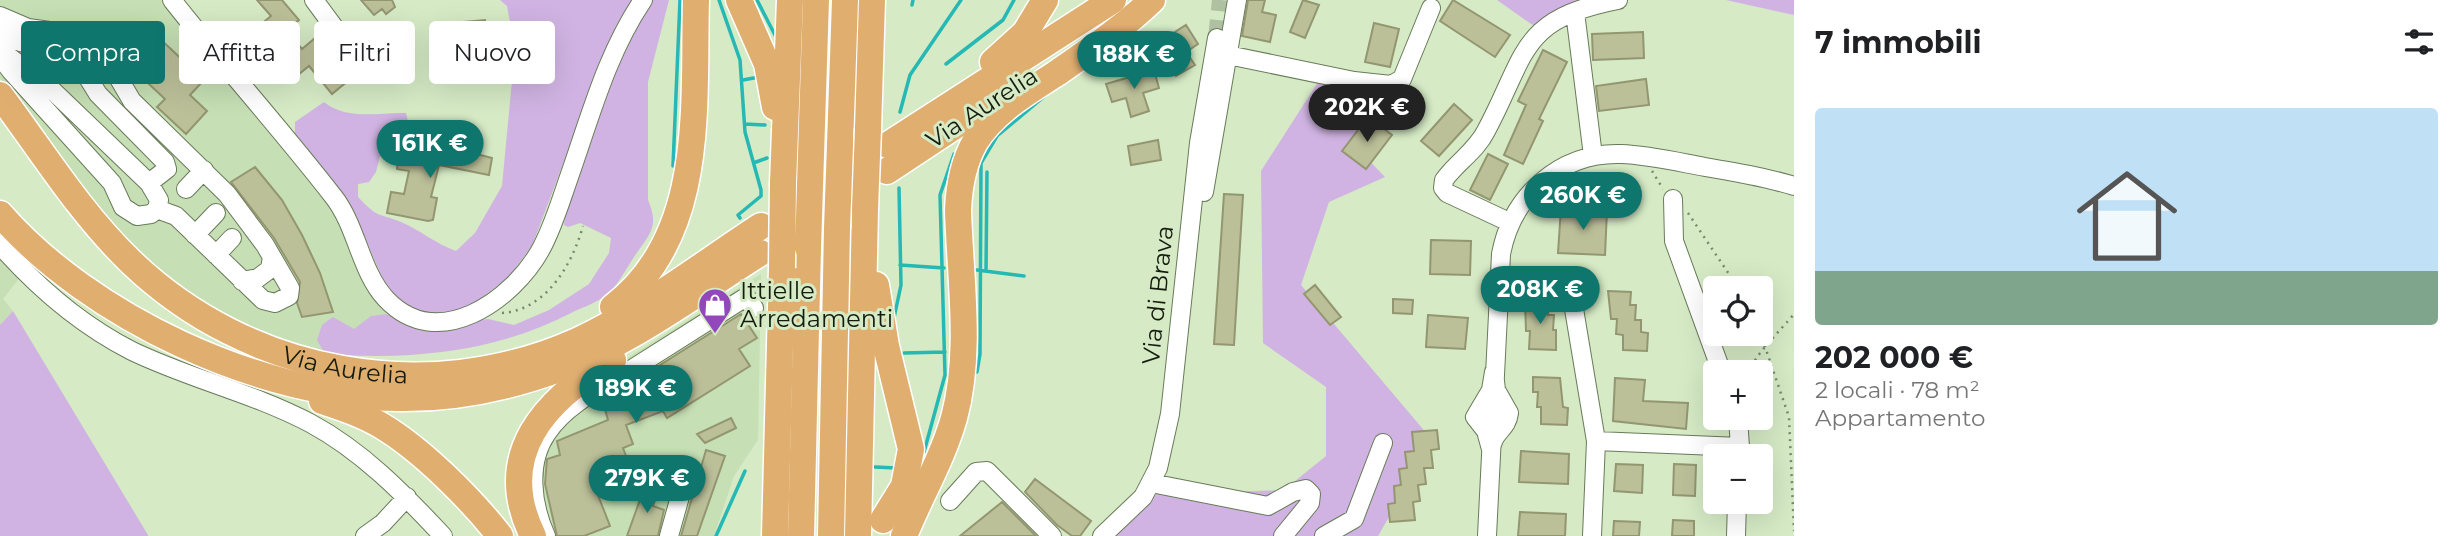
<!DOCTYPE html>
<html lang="it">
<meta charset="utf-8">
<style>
:root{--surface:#fff;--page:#f6f6f6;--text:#202124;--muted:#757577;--accent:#0f766e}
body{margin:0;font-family:Montserrat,sans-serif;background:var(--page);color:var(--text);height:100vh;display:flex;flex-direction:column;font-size:26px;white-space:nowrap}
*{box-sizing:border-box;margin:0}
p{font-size:23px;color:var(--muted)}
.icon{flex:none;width:38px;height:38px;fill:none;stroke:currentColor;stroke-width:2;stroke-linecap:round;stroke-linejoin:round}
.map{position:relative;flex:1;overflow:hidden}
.sheet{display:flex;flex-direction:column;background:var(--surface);width:665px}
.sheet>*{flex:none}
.banner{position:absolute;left:21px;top:21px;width:665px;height:63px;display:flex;gap:14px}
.buttons{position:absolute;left:1703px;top:276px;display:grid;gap:14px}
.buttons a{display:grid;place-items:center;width:70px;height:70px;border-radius:7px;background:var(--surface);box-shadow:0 7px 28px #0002;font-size:35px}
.price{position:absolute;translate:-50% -60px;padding:0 16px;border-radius:24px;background:var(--accent);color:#fff;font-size:23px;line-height:46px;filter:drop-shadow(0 2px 4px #0008)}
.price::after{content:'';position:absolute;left:50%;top:42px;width:21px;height:16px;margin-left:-10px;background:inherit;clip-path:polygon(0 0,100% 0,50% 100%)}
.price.active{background:#222;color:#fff}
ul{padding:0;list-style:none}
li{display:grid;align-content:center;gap:14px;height:371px;padding:0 21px}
li span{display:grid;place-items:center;height:217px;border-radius:7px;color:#555}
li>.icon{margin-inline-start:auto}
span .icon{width:126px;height:126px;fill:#fffc;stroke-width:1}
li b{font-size:30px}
h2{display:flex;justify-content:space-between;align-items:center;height:84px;padding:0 21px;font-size:30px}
.pill{padding:0 24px;border-radius:7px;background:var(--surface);box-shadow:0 7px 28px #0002;font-size:24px;line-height:63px}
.pill.active{background:var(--accent);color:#fff}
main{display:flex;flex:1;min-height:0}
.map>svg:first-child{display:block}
.built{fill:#c6dfb4}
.green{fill:#d0b3e2}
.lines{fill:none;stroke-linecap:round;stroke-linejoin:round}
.stream{stroke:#25b8b4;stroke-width:3.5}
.building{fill:#bcc099;stroke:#939670;stroke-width:2}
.minor-tunnel{stroke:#afc1a1;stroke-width:18;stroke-dasharray:18 9;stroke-linecap:butt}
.minor-casing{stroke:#687b5a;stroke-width:20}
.highway-casing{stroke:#fff;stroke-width:29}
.path{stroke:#7a896f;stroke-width:2.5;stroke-dasharray:2 5;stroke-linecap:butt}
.minor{stroke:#fff;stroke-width:18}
.highway{stroke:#e0af70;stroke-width:26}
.highway-bridge-casing{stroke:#fff;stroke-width:29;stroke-linecap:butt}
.highway-bridge{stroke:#e0af70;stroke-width:26}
.labels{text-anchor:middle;stroke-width:6;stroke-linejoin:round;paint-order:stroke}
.street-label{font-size:24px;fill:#151c0f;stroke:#d5eac5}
.poi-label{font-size:24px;fill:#151c0f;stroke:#d5eac5;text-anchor:start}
</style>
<main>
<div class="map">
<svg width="1794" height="536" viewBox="0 0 1794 536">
<rect width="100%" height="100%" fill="#d5eac5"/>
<path class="built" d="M0,0H165L329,198L386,314L371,316L325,354L257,336L143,263L31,122L0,78Z
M0,255L21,276L3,299L13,311L0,325Z
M761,274L758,440L734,476L714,536H546L536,440L621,362Z"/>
<path class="green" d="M500,0H636L591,90L532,246L508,278L469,307L452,314L415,312L388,291L360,227L295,138V122L324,102C348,121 378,112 406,113L412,139L395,150L381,152L376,172L369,182L358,184V197C379,219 376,212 401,222C420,230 436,244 456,251L475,233L502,186L515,49L507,6Z
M650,0H669L648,82V200C660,228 649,234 634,257C626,269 619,283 609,293C599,302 583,307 571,313C494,353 410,360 325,354L317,340L322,325L333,317L354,329L371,316L386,314L407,322L452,324L488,319L514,325L549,310L589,284L609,253L611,238L580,223L568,227L564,225L566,209L625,36Z
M1497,0H1606L1574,8L1534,26Z
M1726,0H1794V15Z
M1320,79L1418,102L1354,145L1385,177L1329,202L1301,285L1433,441L1378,536H1109L1157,494L1284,490L1326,456V387L1263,343L1261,171Z
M13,311L148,535V536H0V325Z"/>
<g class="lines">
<path class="stream" d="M719,0L740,60L745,132L761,190V196L738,215L740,218
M757,0L777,39
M912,5L913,0
M946,64L1003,20L1014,0
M743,80L759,77
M900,112L910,75L961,0
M745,124L765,125
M756,162L767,158
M673,166L680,0
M900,265L944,268
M977,270L1024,276
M986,271L987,172
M894,318L901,285L899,188
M904,353L945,352
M977,372L980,354L981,163L997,136L1046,95
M924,452L945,375L940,195L954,154
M875,467L896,468
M716,536L745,471"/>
</g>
<path class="building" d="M257,0H282L299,20L286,30L302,49L321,33L355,75L332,94L309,66L293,79L253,31L271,16Z
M361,0H392L395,7L386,14L382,9L374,15Z
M1248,0H1265L1262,12L1276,15L1270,42L1242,36Z
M1303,0L1319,5L1305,38L1290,32Z
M1453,0L1510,35L1495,57L1440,21Z
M485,20L490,66L476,67V60L456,61L454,38H459L458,29H464V22Z
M1374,23L1399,29L1390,67L1365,62Z
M1186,25L1198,44L1186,52L1195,65L1176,76L1156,44Z
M1643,32L1644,58L1593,60L1592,34Z
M158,37L204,80L190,95L207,111L186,134L157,107L165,99L135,71L147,59L142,55Z
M1543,50L1567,62L1539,119L1543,121L1523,164L1504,155L1526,105L1518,101Z
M1154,70L1159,88L1143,93L1149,111L1131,117L1126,98L1112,102L1106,84Z
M1646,79L1649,105L1599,111L1596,86Z
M1454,104L1472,120L1439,156L1421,141Z
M1365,121L1375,129L1379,125L1392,135L1366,169L1342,151Z
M1158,140L1161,160L1131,165L1128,146Z
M421,147L459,156L461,150L492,158L489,175L439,165L431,197L437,198L433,220L428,221L387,213L391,192L404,194L409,171L397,169L399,155L418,159Z
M1488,154L1508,164L1490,200L1470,190Z
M255,167L282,200L302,235L320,273L333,312L302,317L297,303L300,282L274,238L231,182Z
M1224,194L1243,195L1234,345L1214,344Z
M1561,208L1607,210L1605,255L1558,253Z
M1431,240L1471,241L1470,275L1430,274Z
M1315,285L1341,317L1330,325L1304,294Z
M1608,291L1631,292L1630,305H1636L1635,320H1641V332L1648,333L1647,351L1623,350V335L1616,334L1617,319H1611Z
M1393,299L1413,300L1412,314L1393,313Z
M1525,301L1549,302L1548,315H1554L1553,330H1556V350L1529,349L1530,331H1526Z
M741,314L757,338L739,349L750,366L667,418L663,411L626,425L633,444L623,448L628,461L607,469L613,484L596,490L610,526L584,536H557L545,484L547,459L560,455L557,441L608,420L603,402L645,384L641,377Z
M1428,315L1468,318L1465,349L1426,347Z
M1533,377L1560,378L1563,407L1568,408L1567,425L1541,424V407H1537L1538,392H1533Z
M1615,378L1645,380L1643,401L1688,403L1686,429L1613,421Z
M731,418L736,428L705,443L697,434Z
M1437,430L1439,449L1431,450L1433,468H1424L1426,484L1418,485L1420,501L1413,502L1415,520L1390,522L1388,504L1395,503L1394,486L1401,485L1399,469L1407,468L1405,452L1414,451L1412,432Z
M706,450L725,456L697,536H681Z
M1521,451L1569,454L1568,484L1519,482Z
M1616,464L1643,465L1642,493L1614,491Z
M1674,464L1696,465L1695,496L1673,495Z
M1035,479L1091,521L1080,536H1072L1057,525L1025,492Z
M646,483L659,488L653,506L664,510L658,536H627Z
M1002,502L1036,536H960Z
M1520,512L1566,514L1565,536H1518Z
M1673,520L1694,521V536H1672Z
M1614,521L1640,522L1639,536H1613Z"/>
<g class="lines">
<path class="minor-tunnel" d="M1217,38L1221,0"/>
<g class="minor-casing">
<path id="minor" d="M172,0C224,66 281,129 333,196C357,226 360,271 386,299C438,354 513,300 541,249C553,227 560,203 568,180C590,118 606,55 643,0
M314,0L368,73
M1575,12L1593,156
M0,16L28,28L107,39L119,79L132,101L227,194L265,245L290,288L289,296L275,303L263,300L176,216L157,209L151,214L137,216L123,207L112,183L11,71L1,58V36
M0,34L20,42L70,49L98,94L165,162L167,169L149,183
M4,53L51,89L149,183L159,200L157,209
M1228,55L1354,81L1391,85L1402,79L1431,8
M186,189L204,170
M1204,192L1237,0
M1673,199L1674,241L1722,373
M1509,222L1447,193L1443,188L1444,180C1457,162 1476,151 1486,131C1527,55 1518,19 1618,0
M195,235L216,213
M0,245C37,287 83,326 132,351C190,379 253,393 310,423C362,451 403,493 443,536
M216,255L232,238
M242,281L258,278L270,269L272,257
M1498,282L1570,285L1596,441L1592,536
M1494,372L1496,390L1509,413C1507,430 1494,430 1491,449L1486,431L1475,417L1491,390Z
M1738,418L1740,447
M1596,441L1740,447L1739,457
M1151,483L1268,506L1293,492L1306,489L1311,494L1310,503L1283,536
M950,501L976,472L987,471L1052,536
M365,536L383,523L407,497
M546,536C532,505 526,463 547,433C566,404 604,386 632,369C670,345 708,321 746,297L754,308
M669,536L686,475
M1102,536L1143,497L1158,468L1170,414L1199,143L1217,38
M1324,536L1354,519L1383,443
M1487,536L1501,254C1512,196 1560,152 1621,154C1649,155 1678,162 1705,167C1735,172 1765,177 1794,186
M1736,536L1737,502"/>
</g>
<g class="highway-casing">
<g id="highway">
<path d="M739,0L767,64L775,107"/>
<path d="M993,62L1025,33L1045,0"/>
<path id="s1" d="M0,95C42,151 80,213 130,261C248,375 427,408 577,341C642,311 701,265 761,226"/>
<path d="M868,129L872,0"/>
<path d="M840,145L845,0"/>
<path d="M888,145L1113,0"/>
<path d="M887,171L1002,95"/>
<path d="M783,183L790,0"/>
<path d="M810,186L816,0"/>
<path d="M0,214C90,317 261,397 398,398C453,399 507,388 559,369C631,343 695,294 760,253"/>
<path d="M876,285L886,346L911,449L904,486L883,520"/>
<path d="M613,307C707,236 693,104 696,0"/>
<path d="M322,401C343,408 364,415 382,426C422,450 471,499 500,536"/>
<path d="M533,536C493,455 545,399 613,360"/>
<path d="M775,536L782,268"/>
<path d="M801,536L808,248"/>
<path d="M831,536L837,228"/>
<path d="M858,536L865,209"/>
<path d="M904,536C920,496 942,460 954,418C972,352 960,278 958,210C959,187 963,163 975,142C994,111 1028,92 1057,73C1090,50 1123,28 1152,0"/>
</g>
</g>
<path class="path" d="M1652,171L1663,189
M1688,213L1739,289
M502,313C546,310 572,265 583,226
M1760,332L1789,417L1794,531
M1749,373C1753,356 1782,329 1794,314"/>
<use href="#minor" class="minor"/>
<use href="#highway" class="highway"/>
<g class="highway-bridge-casing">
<path id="highway-bridge" d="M865,209L868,129
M837,228L840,145
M808,248L810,186
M782,268L783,183"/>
</g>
<use href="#highway-bridge" class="highway-bridge"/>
</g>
<defs>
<g id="shop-pin" transform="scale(1.75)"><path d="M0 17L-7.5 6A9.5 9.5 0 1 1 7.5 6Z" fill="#9248ba" stroke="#d5eac5"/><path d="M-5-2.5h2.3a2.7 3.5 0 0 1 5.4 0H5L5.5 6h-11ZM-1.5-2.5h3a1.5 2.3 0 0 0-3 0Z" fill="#fff"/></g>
</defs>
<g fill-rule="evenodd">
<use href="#shop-pin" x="715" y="305"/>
</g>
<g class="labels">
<g class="street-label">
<text transform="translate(982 108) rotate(-33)" y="8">Via Aurelia</text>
<text transform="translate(1158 295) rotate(-84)" y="8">Via di Brava</text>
<text dy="8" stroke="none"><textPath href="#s1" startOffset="455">Via Aurelia</textPath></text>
</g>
<g class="poi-label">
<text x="740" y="299">Ittielle<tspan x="740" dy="28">Arredamenti</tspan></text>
</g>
</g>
</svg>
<div class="buttons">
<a><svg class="icon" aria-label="locate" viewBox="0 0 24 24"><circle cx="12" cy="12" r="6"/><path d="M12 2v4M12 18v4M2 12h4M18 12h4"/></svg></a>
<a>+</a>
<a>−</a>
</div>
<b class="price" style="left:1134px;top:91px">188K €</b>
<b class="price active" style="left:1367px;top:144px">202K €</b>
<b class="price" style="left:430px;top:180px">161K €</b>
<b class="price" style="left:1583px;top:232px">260K €</b>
<b class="price" style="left:1540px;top:326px">208K €</b>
<b class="price" style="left:636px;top:425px">189K €</b>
<b class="price" style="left:647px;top:515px">279K €</b>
<div class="banner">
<a class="pill active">Compra</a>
<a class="pill">Affitta</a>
<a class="pill">Filtri</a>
<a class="pill">Nuovo</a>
</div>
</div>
<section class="sheet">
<h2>7 immobili<svg class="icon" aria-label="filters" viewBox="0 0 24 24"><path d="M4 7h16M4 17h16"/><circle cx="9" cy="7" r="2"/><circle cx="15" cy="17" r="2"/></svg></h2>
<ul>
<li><span style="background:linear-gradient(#bfe0f5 75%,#7fa58c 0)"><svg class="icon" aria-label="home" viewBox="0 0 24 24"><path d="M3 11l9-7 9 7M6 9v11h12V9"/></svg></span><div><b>202 000 €</b><p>2 locali · 78 m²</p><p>Appartamento</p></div></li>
</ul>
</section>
</main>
